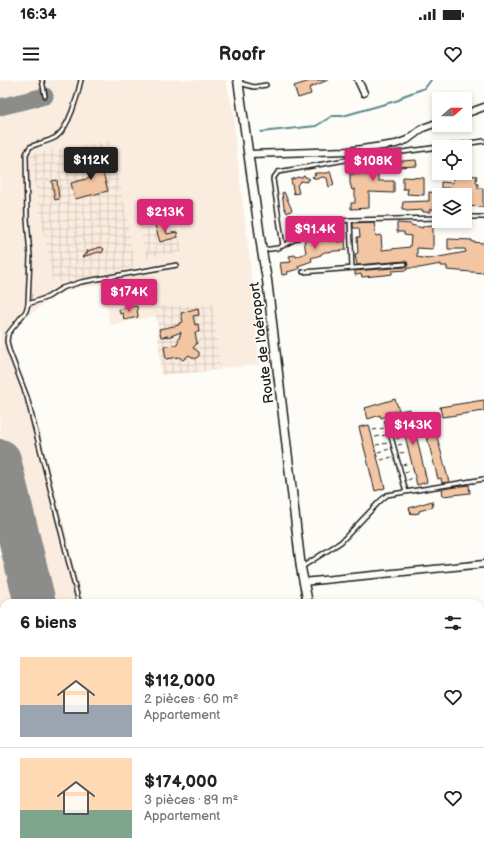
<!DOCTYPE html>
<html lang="fr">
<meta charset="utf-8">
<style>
:root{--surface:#fff;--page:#f2f2f2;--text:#222;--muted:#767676;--line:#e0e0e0;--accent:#db2777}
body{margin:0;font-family:"Balsamiq Sans",sans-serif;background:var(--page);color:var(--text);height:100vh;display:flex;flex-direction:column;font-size:15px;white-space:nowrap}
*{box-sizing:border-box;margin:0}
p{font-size:13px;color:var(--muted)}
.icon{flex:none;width:22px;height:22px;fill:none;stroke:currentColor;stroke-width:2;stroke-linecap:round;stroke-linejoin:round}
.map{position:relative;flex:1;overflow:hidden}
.details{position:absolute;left:0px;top:519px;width:484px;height:256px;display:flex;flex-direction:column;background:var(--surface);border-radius:12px 12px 0 0;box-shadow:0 2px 6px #0003}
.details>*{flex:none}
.needle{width:26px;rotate:70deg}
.controls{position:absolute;left:432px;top:12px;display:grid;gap:8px}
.controls a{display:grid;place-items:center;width:40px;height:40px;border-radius:0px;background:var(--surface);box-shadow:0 2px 6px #0003;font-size:20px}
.price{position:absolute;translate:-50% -34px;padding:0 9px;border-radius:4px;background:var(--accent);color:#fff;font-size:13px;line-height:26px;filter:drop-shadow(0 1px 2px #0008)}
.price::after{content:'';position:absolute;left:50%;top:24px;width:12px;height:9px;margin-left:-6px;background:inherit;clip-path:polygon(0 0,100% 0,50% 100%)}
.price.current{background:#222;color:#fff}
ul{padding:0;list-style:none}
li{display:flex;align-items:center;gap:12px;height:100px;padding:0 20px}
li+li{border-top:1px solid var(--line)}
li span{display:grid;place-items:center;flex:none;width:112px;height:80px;border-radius:0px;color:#555}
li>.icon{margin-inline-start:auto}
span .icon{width:48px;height:48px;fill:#fffc;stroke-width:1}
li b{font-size:17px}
h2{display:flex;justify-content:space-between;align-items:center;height:48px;padding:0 20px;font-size:17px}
.status{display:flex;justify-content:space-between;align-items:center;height:28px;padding:0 20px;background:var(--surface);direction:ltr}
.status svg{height:11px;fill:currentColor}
header{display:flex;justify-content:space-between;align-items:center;height:52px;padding:0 20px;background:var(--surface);font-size:18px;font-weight:700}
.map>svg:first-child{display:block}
.built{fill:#faecde}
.industrial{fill:url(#industrial-grid)}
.grass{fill:url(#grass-tufts);stroke:#6a8666}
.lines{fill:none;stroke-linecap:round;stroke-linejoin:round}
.stream{stroke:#5a8a90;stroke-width:2}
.taxiway{stroke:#8c8c8a;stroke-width:17}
.runway{stroke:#8c8c8a;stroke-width:42}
.building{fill:#f3c6a3;stroke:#1c1c1c}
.service-casing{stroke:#1c1c1c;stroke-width:6}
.minor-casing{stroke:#1c1c1c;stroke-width:9}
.tertiary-casing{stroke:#1c1c1c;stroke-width:11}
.path{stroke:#1c1c1c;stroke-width:1;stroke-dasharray:4 3;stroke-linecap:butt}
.service{stroke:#fdfcf7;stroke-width:3}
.minor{stroke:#fdfcf7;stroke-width:6}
.tertiary{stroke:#fdfcf7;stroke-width:8}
.labels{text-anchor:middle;stroke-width:3;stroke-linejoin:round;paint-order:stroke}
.street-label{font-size:14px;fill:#1c1c1c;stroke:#fdfcf7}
</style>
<div class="status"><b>16:34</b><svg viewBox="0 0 49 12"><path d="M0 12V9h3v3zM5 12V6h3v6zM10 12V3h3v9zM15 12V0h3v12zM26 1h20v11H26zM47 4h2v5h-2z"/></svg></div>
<header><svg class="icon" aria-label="menu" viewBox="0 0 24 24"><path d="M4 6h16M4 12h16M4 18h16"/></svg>Roofr<svg class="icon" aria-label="heart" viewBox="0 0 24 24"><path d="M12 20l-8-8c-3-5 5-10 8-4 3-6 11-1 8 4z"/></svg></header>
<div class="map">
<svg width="484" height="775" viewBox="0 0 484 775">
<defs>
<pattern id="industrial-grid" width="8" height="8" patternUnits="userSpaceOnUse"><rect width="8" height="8" fill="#faecde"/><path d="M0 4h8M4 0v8" fill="none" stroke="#d6cabe"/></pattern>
<pattern id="grass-tufts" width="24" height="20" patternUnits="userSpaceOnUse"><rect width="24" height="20" fill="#b9efb1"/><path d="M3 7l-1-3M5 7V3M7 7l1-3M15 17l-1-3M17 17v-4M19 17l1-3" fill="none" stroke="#9ecc98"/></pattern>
</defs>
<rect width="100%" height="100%" fill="#fdfcf7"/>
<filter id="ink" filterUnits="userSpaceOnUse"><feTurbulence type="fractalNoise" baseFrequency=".025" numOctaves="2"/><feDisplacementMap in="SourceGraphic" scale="8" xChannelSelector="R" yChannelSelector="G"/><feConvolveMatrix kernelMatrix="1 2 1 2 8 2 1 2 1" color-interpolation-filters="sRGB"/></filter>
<g filter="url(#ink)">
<path class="built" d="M0,0H226L234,36L235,59L250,183L259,285L164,292L156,236L110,245L102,204L74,209L61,213L47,221L26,238L11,253L10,263L11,269L30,321L40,352L84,523H4V617L0,610Z
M484,581V637L480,638V583Z
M51,771H146L147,775H52Z"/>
<path class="industrial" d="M113,60L135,187L53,204L30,74Z
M176,136L182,172L146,178L139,142Z
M213,224L220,290L161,295L156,227Z"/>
<path class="grass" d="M192,771H248L252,775H192Z"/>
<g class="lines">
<path class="stream" d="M261,52L316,46L332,36H343L399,20L403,16L425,8L431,0"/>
<path class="taxiway" d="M0,27L45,16"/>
<path class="runway" d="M0,380L35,523"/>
</g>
<path class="building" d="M313,0H328L309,8L311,14L298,18L294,6Z
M99,78L108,111L75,119L71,103L90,98L86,82Z
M416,80L417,86L378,88V101H394V113L369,112V128L351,129V123H355V109L352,110L350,103V94H360L359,84Z
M330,91L334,105L329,107L327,98L322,97L317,99L312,97L316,95L314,94L315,93H328Z
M453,93H467V95L477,96L476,101L477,104H478V108H483V127L465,126V115H454V108H441V102L453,103Z
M304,96L310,99L306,102L301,101L297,105L299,113L294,114L291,100L298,97L301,98Z
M403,97L424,98V115L407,114L408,109H403Z
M57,100L59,119L55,120L52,101Z
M284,112L292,130L287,133L284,127L282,113Z
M429,112L437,113L436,124H439V131L430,129V132H423V130L406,131L405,129H402L403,122L429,121Z
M374,142L376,156L381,155L382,170L410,167L411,156L404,155V152H397V143L411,144V145L423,148V146L433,145V169L417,168V177L428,179L466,172L465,169H448V159L472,160V162L484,163V193L447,190V186H441V184L419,188H407V190L392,191V194L385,195L362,197L361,194L355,195V191L405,187L408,185L407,182L405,181L357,185L355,174L358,173L357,157H360L359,148H353V143Z
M165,143L167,154L177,152L178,157L160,162L155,145Z
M339,147L340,152L335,154L337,162L345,161L346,170L325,172L321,174V175L311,178L312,181L298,186L299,189L287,192L288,194L282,195L280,183L291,182L289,176L295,175L296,177L306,173L304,161L328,156L327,149Z
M101,167L104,169L102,173L99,172L82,177L88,172L87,171Z
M137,226L138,237L124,240L123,233L120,234L119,229Z
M198,228L199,235L193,236L195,245L198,244L199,252H195L197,263L193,268L199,272V276L195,279L189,275L183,280L179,277L166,279L164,266L177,265L181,252L168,257V256L161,257L159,249L179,245V243L183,242L181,233Z
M395,319L399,330L389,333V335L381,338L380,335L368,339L365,328Z
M484,320V331L442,337L440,327Z
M410,329L427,402L417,405L399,331Z
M432,335L436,353L449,402L442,403L441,398L438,399L422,338Z
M369,345L385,408L375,411L359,347Z
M469,405L470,413L443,416L442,409Z
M432,421L433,427L419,431V433L414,434V433L411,434L409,428Z"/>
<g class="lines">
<g class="service-casing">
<path id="service" d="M42,0L45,16
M239,3L254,7L266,5
M442,67L484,61
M465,137H484
M350,140L352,188
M283,166L273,99L278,92L351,79L439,67
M263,170L278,168L327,143L350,140L439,138
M303,192L405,184
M28,224L48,217L62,208L81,202L177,185
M387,342L406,412
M302,487L341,462L379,422L387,415L484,399
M79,523L27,317L9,270L7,261L8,254L26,231L28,224L30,176L27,139L26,74L30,67C38,63 48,62 56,57C69,48 78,15 81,0
M0,553L4,570
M0,604L4,612
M480,641H484
M53,771L54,775
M141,771L142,775"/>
</g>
<g class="minor-casing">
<path id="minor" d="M358,0L364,13
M465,34L484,27
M249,74L348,71L396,64L407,60L423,48L439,42
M303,502L484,484
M480,704L484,713"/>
</g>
<g class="tertiary-casing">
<path id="tertiary" d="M238,0L262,171L267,200L301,488L308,523
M367,771L368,775"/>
</g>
<path class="path" d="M393,343L398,342
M373,350L384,348
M394,351L400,349
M375,357L386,355
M396,359L403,357
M376,365L388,363
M398,365L404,364
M378,372L390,369
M400,373L407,372
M381,380L392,377
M403,385L409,383
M405,393L410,391
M408,400L413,398
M184,775L185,771"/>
<use href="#service" class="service"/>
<use href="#minor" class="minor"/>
<use href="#tertiary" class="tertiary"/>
</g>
</g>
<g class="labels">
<g class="street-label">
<text transform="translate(261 263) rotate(-97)" y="5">Route de l'aéroport</text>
</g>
</g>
</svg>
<div class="controls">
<a><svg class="needle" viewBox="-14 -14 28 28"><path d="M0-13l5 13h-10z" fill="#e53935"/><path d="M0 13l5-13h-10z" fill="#767676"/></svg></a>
<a><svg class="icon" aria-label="locate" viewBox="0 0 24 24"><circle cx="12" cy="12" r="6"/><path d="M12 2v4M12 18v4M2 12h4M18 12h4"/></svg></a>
<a><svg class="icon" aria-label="layers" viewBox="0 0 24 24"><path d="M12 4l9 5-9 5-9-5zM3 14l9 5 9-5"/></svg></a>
</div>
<b class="price current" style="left:91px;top:101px">$112K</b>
<b class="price" style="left:373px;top:102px">$108K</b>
<b class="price" style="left:165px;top:153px">$213K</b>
<b class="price" style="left:315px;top:170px">$91.4K</b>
<b class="price" style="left:129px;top:233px">$174K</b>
<b class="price" style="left:413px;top:366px">$143K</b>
<section class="details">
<h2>6 biens<svg class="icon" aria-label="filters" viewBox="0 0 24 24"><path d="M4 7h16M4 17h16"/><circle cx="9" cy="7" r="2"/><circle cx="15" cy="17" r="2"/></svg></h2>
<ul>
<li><span style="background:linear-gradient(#ffd9b3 60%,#9aa5b1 0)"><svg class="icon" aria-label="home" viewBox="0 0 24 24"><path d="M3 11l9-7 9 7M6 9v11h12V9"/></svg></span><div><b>$112,000</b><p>2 pièces · 60 m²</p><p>Appartement</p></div><svg class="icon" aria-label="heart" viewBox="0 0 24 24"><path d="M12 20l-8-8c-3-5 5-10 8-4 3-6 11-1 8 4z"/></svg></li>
<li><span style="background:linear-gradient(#ffd9b3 65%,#7fa58c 0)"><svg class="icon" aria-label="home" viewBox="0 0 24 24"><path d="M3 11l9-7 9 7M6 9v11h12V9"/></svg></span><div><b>$174,000</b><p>3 pièces · 89 m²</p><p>Appartement</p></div><svg class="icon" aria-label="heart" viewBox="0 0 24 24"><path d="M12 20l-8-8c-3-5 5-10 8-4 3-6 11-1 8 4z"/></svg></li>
</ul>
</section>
</div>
